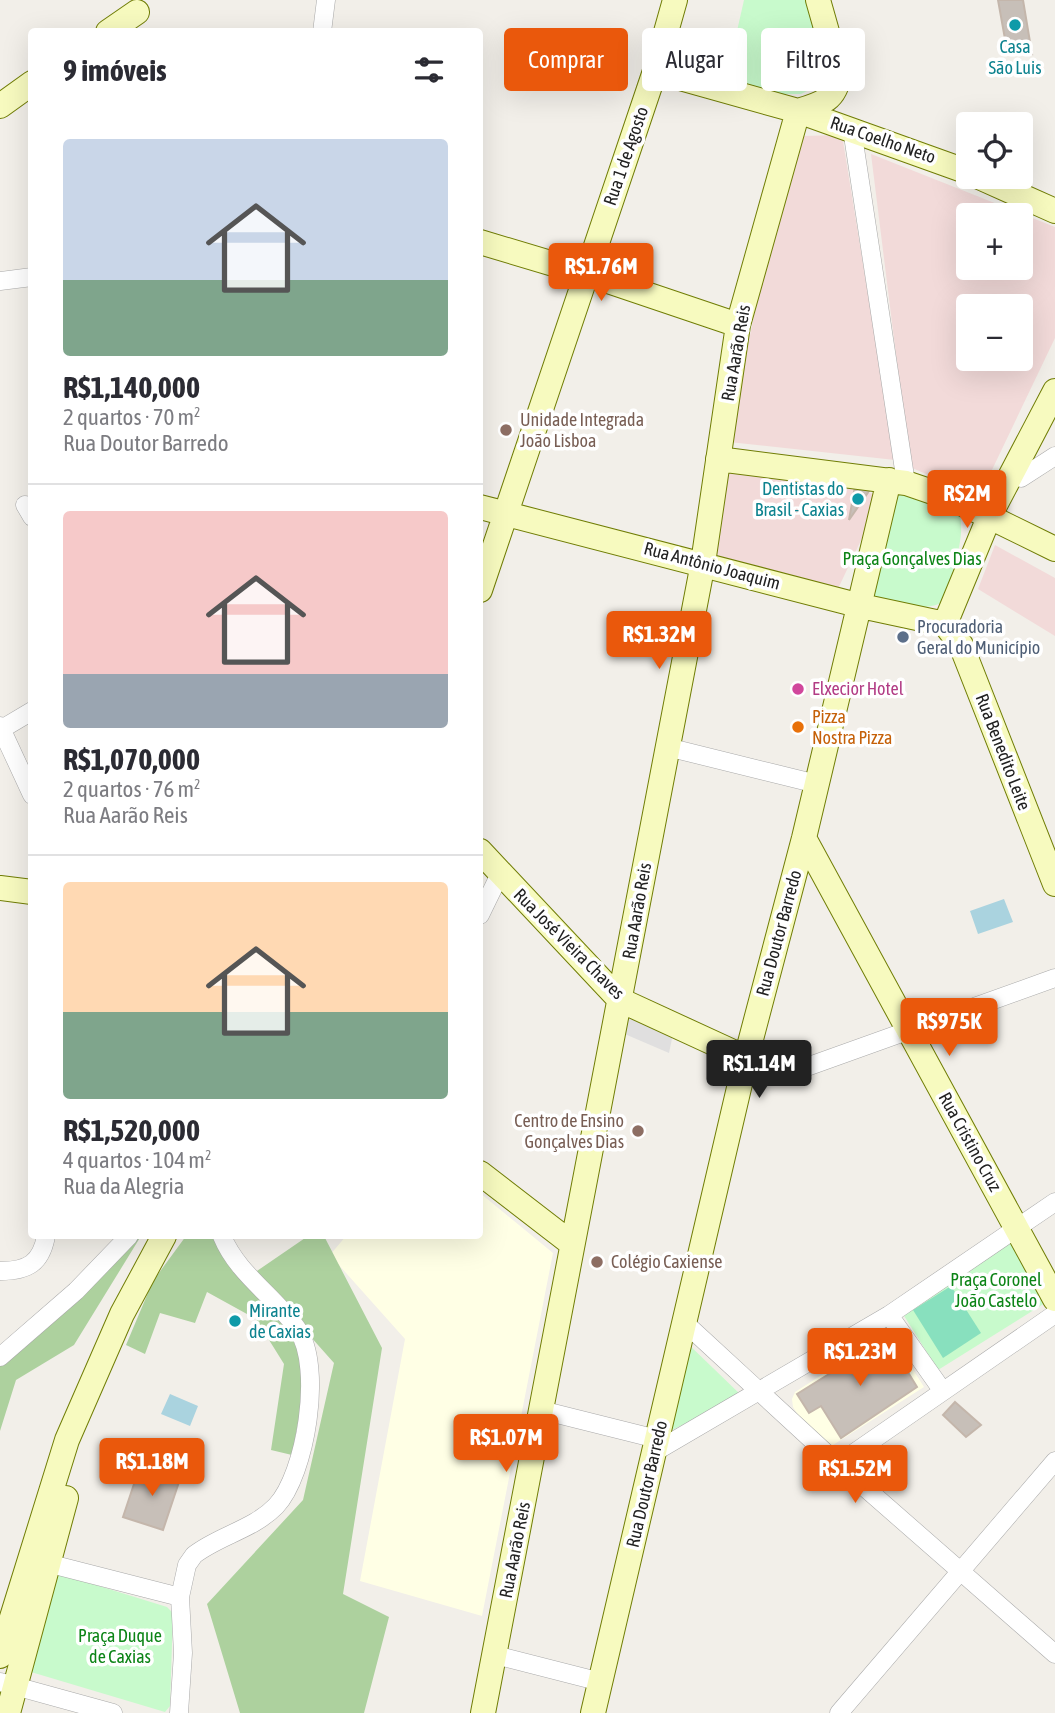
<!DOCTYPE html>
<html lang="pt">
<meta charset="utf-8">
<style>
:root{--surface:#fff;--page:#f7f7f7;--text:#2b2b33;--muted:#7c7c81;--line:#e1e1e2;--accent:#ea580c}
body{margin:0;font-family:"Asap Condensed",sans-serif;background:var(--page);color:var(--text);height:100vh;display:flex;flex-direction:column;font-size:26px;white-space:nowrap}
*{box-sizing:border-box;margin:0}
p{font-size:23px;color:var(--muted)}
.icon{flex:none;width:38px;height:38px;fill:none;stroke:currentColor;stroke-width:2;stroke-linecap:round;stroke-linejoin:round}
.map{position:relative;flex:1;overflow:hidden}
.panel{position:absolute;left:28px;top:28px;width:455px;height:1211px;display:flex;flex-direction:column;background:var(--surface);border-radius:7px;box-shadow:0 7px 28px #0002}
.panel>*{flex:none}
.hud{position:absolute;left:504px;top:28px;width:444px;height:63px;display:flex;gap:14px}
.tools{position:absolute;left:956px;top:112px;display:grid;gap:14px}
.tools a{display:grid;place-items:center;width:77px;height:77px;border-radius:7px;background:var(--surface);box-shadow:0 7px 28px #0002;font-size:35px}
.price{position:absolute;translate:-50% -60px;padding:0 16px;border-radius:7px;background:var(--accent);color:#fff;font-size:23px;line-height:46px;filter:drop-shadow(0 2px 4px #0008)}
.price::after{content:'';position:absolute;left:50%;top:42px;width:21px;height:16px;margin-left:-10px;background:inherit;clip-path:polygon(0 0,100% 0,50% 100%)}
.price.current{background:#222;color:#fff}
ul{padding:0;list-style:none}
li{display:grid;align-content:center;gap:14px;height:371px;padding:0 35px}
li+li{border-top:2px solid var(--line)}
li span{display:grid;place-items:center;height:217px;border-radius:7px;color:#555}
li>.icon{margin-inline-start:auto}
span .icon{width:126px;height:126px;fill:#fffc;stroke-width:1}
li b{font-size:30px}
h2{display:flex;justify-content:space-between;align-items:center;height:84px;padding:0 35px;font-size:30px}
.pill{padding:0 24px;border-radius:7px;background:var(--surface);box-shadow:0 7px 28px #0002;font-size:24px;line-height:63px}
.pill.current{background:var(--accent);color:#fff}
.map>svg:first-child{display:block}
.residential{fill:#e0dfdf}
.commercial{fill:#f2dad9;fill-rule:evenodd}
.education{fill:#ffffe5}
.forest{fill:#add19e}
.park{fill:#c8facc}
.pitch{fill:#88e0be}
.water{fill:#aad3df}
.building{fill:#c7bfb8;stroke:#c4b6ab;stroke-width:2}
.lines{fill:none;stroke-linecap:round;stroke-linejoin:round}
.street-casing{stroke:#a9a9a9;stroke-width:19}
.secondary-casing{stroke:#707d05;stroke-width:26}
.street{stroke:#fff;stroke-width:18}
.secondary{stroke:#f7fabf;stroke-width:24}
.culture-dot{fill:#0f9aa8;stroke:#fff;stroke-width:2.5}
.education-dot{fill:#8d6e63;stroke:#fff;stroke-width:2.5}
.service-dot{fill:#5c6f8a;stroke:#fff;stroke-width:2.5}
.hotel-dot{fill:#d1479c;stroke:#fff;stroke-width:2.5}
.food-dot{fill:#e8710a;stroke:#fff;stroke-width:2.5}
.labels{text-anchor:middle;stroke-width:7;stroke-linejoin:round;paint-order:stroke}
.culture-label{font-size:18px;fill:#0d838f;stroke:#fff}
.street-label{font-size:18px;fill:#222;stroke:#fff}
.education-label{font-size:18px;fill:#785e54;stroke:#fff;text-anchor:start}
.park-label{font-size:18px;fill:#0c8416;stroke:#fff}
.service-label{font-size:18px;fill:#4e5e75;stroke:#fff;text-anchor:start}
.hotel-label{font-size:18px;fill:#b23c85;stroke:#fff;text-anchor:start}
.food-label{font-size:18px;fill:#c56008;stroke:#fff;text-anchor:start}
</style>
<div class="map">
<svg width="1055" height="1713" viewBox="0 0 1055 1713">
<rect width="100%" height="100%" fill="#f2efe9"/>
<path class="residential" d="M624,1006L674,1029L669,1053L620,1032Z"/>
<path class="commercial" d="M842,135L895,460L729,442L771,229L803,136Z
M871,154L1055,227V338L979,497L910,467ZM968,215H1020V268H968ZM968,306H1020V359H968Z
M715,455L882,496L835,595L696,564Z
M995,545L1055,578V636L978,589Z"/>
<path class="education" d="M480,1193L553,1253L482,1616L360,1581L405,1339L330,1255L346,1236H480Z
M889,1332L924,1387L833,1445L826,1444L803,1423L793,1407L792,1399L795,1392Z"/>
<path class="forest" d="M126,1236H141L74,1345L16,1380L0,1431V1363Z
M186,1236H222L298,1339L304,1390L292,1455L271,1450L284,1364L256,1319L207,1292L195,1323L160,1313L145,1354L126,1345L153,1281Z
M308,1236H324L382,1348L343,1594L389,1617L364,1713H240L207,1604L303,1500L334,1363L254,1273Z"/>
<path class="park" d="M744,0H816L833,78L801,94H754L714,82L718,57L732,53Z
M896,490L959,511C967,538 951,574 944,601C924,615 889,600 867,594Z
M1012,1236L1045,1303L938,1370L901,1311Z
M684,1340L742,1396L668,1432Z
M57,1573L167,1607L173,1613L170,1706L165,1712L31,1672Z"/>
<path class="pitch" d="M951,1286L981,1333L943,1358L913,1310Z"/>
<path class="water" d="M1004,899L1013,922L978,934L970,911Z
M170,1394L198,1406L190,1426L161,1414Z"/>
<path class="building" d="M998,0H1023L1032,54L1007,50Z
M857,475L878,478L849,520Z
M887,1338L917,1387L841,1438L821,1406L809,1413L797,1394Z
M955,1402L981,1425L966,1437L943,1415Z
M140,1466L180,1479L163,1530L123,1517Z"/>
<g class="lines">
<g class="street-casing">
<path id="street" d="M322,32L326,0
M852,129L906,483
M0,281L32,277
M1011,475L1021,478L1055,456
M25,505L32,517
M0,726L32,795
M0,730L32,711
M667,747L817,784
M480,915L500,874
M746,1058L779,1071L801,1069L1055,978
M0,1271C28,1271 41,1263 46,1236
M889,1315L942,1390
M685,1323L838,1464L1055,1654
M0,1357L76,1291L129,1236
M541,1410L657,1439
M653,1453L889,1315L1055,1202
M838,1464L1055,1314
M39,1561L180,1597L187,1565L194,1555C218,1536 254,1529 276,1506C306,1474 323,1367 298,1330C275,1296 238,1275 222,1236
M495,1655L601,1682
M0,1682L113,1713
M179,1713L183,1653L180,1597
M839,1713L1055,1461"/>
</g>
<g class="secondary-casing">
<path id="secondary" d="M108,32L137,12
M655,71L798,111L968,172
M0,106L32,83
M798,111C821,104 836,100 839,74L818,0
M979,177L1055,211
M480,242L587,274L738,325
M718,459L906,483L953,499L1055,549
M480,507L861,606L945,624
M480,590L655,71L675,0
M945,624L961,645L1055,884
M945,624L990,515L1055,391
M804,838L1055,1299
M480,851L620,1000L746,1058
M0,888L32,892
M480,1173L572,1244
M0,1656L67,1440L122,1314L164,1236
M8,1713L66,1498
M483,1713L703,563L738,325L798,111
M593,1713L746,1058L804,838L889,480"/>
</g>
<use href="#street" class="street"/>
<use href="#secondary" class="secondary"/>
</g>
<g class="culture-dot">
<circle cx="1015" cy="25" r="7"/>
<circle cx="858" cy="499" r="7"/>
<circle cx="235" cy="1321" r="7"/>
</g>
<g class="education-dot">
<circle cx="506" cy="430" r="7"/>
<circle cx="638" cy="1131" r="7"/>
<circle cx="597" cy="1262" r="7"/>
</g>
<circle class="service-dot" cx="903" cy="637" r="7"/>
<circle class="hotel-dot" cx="798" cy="689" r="7"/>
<circle class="food-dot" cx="798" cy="727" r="7"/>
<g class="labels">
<g class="culture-label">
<text x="1015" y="53">Casa<tspan x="1015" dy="21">São Luis</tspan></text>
<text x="844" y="495" text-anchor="end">Dentistas do<tspan x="844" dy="21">Brasil - Caxias</tspan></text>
<text x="249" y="1317" text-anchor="start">Mirante<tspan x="249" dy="21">de Caxias</tspan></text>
</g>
<g class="street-label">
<text transform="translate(883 140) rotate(19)" y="6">Rua Coelho Neto</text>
<text transform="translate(626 156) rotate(-71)" y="6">Rua 1 de Agosto</text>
<text transform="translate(736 353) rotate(-80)" y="6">Rua Aarão Reis</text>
<text transform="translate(712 566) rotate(15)" y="6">Rua Antônio Joaquim</text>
<text transform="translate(1003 752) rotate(69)" y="6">Rua Benedito Leite</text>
<text transform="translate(637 911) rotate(-80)" y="6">Rua Aarão Reis</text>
<text transform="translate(779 933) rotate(-75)" y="6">Rua Doutor Barredo</text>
<text transform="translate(569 944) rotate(45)" y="6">Rua José Vieira Chaves</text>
<text transform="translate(970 1142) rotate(61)" y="6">Rua Cristino Cruz</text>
<text transform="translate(647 1484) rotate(-77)" y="6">Rua Doutor Barredo</text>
<text transform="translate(515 1550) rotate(-79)" y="6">Rua Aarão Reis</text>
</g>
<g class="education-label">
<text x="520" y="426">Unidade Integrada<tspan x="520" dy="21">João Lisboa</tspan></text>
<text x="624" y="1127" text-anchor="end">Centro de Ensino<tspan x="624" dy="21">Gonçalves Dias</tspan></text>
<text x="611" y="1268">Colégio Caxiense</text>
</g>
<g class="park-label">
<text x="912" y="565">Praça Gonçalves Dias</text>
<text x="996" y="1286">Praça Coronel<tspan x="996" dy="21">João Castelo</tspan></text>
<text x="120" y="1642">Praça Duque<tspan x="120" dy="21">de Caxias</tspan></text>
</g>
<g class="service-label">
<text x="917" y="633">Procuradoria<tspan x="917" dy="21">Geral do Município</tspan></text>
</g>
<g class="hotel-label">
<text x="812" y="695">Elxecior Hotel</text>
</g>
<g class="food-label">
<text x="812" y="723">Pizza<tspan x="812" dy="21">Nostra Pizza</tspan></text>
</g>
</g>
</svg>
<div class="tools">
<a><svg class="icon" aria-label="locate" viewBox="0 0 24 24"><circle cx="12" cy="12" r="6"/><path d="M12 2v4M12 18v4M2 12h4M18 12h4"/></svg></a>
<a>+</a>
<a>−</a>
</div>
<b class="price" style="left:601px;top:303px">R$1.76M</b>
<b class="price" style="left:967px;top:530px">R$2M</b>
<b class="price" style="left:659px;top:671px">R$1.32M</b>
<b class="price" style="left:949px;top:1058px">R$975K</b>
<b class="price current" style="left:759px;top:1100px">R$1.14M</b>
<b class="price" style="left:860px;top:1388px">R$1.23M</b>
<b class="price" style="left:506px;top:1474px">R$1.07M</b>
<b class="price" style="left:152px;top:1498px">R$1.18M</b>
<b class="price" style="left:855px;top:1505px">R$1.52M</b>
<div class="hud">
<a class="pill current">Comprar</a>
<a class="pill">Alugar</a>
<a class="pill">Filtros</a>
</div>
<section class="panel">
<h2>9 imóveis<svg class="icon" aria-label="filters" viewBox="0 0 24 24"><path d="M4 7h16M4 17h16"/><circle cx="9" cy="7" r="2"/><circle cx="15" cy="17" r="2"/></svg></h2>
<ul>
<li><span style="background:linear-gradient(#c9d6e8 65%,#7fa58c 0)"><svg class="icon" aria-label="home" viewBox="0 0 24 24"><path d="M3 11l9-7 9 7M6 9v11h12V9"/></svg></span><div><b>R$1,140,000</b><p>2 quartos · 70 m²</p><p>Rua Doutor Barredo</p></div></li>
<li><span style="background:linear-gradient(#f6c9c9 75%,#9aa5b1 0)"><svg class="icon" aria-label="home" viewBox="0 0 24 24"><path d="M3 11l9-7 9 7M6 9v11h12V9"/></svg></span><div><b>R$1,070,000</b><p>2 quartos · 76 m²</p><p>Rua Aarão Reis</p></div></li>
<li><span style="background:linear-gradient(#ffd9b3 60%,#7fa58c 0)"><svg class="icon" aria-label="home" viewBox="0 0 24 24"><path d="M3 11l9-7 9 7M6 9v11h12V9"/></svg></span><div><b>R$1,520,000</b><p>4 quartos · 104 m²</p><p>Rua da Alegria</p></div></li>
</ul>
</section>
</div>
